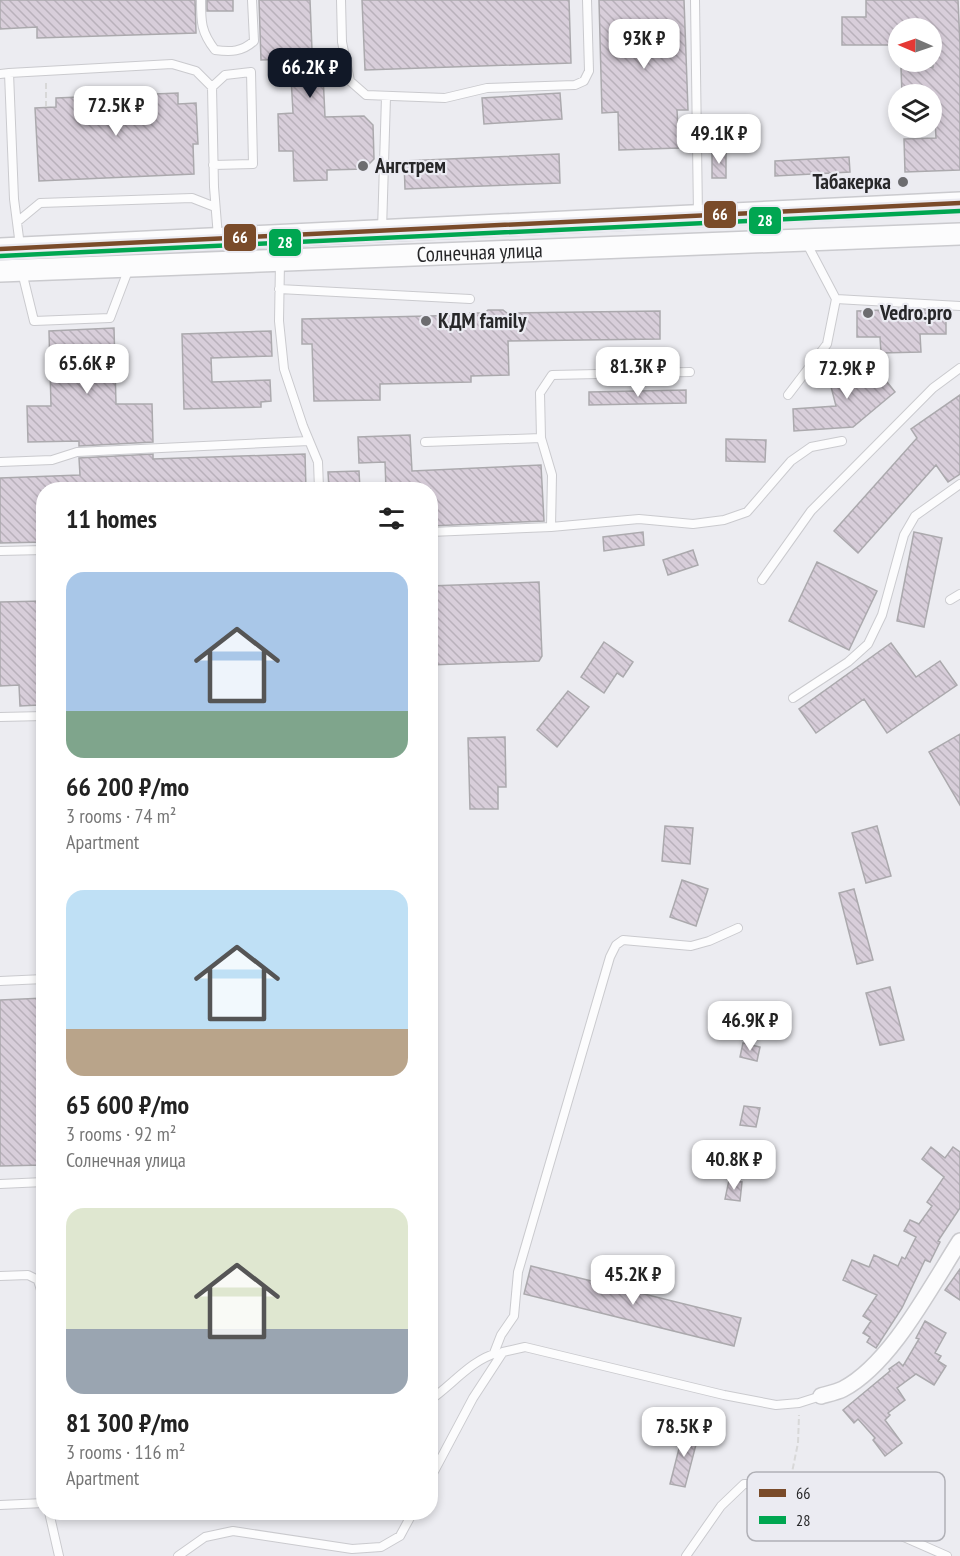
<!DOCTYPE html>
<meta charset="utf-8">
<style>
:root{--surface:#fff;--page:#f2f2f2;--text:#222;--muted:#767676;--accent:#111827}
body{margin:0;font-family:"PT Sans Narrow",sans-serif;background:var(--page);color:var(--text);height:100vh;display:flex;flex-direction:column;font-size:22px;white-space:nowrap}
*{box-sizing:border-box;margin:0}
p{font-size:20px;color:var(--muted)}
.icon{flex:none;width:33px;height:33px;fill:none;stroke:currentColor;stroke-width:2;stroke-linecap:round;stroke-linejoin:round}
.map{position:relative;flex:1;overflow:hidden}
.drawer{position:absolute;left:36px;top:482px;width:402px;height:1038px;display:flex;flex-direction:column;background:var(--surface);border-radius:24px;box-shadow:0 3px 9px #0003}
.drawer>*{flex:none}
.needle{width:39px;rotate:272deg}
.controls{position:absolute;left:888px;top:18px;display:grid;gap:12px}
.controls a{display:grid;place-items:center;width:54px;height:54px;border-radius:50%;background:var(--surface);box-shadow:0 3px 9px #0003;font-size:30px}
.price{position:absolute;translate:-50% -51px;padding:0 14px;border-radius:12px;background:#fff;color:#222;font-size:20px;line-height:39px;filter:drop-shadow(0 2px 3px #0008)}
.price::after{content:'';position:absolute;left:50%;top:36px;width:18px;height:14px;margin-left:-9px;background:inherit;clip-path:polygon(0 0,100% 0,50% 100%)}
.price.selected{background:var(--accent);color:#fff}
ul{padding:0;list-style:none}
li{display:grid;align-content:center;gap:12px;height:318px;padding:0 30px}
li span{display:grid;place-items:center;height:186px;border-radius:18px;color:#555}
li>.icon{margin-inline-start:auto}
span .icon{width:108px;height:108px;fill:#fffc;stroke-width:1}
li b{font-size:26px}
h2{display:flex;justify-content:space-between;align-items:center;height:72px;padding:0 30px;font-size:26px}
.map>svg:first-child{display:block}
.building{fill:url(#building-back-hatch);stroke:#aba9ad;stroke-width:1.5}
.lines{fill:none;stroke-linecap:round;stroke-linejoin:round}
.service-casing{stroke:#cacace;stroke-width:10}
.minor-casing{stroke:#cacace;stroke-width:18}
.secondary-casing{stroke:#cacace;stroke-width:24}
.path{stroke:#d8d8d8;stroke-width:2;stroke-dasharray:6 3;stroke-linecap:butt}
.service{stroke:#fcfcfd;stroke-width:8}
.minor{stroke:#fcfcfd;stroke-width:15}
.secondary{stroke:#fcfcfd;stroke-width:21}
.bus-1-casing{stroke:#ebebf2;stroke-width:9}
.bus-2-casing{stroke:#ebebf2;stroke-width:9}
.bus-1{stroke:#7a4b2a;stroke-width:4.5}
.bus-2{stroke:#00a651;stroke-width:4.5}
.poi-dot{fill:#6c6c6f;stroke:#ebebf2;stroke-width:2}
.labels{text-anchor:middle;stroke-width:4.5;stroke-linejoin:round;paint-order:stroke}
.poi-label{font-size:21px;font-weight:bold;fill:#272729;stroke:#ebebf2;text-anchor:start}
.street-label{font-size:21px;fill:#272729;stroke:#ebebf2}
.key{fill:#ebebf2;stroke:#b0b0b6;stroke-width:1.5}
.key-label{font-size:16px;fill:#272729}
.line-badge{stroke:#ebebf2;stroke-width:2}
.badge-label{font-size:16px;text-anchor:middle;font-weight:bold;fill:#fff}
</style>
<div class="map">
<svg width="960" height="1556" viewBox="0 0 960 1556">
<defs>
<pattern id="building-back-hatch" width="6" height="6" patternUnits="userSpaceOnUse" patternTransform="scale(1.5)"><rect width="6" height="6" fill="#d8ceda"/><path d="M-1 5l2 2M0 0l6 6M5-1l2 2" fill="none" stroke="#b9b1bb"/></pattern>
</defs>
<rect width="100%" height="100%" fill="#ececf1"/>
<path class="building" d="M0,0H195L196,33L37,38V27L0,29Z
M207,0H233V11H207Z
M259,0H310L313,75H323L325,117L364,116L373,125L374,159L364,169L327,170V180L294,181L293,151H279L278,114L293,113L290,59L261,60Z
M362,0H569L571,63L365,70Z
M599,0H684L688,110H677L679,148L619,150L618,112L602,113Z
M866,0H958L960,45V170L905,172L904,139L936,138L934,100H932V94H902L901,68L933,67L932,28H898V45H842V17H866Z
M178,93V104L196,103L198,144H193L194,174L39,181L35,108L56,107V98Z
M560,93L562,119L484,124L482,98Z
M712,152H726V178H712Z
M559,154L560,183L405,189L404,161Z
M849,157L850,172L775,176V161Z
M911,309L946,311V334H920L921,352L881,353L880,337H857V311Z
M488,310H503L507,313L660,311V339L508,341L509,375L471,376V382L380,384V400L314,401L312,344H302V319L470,315V313H485Z
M114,328L116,404H152L153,442L79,446V441L28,442L27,406H51L49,331Z
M271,331L272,356L211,358L212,382L270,380L271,401L261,402V407L184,409L182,334Z
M879,362L883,377L895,392L853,427L794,431L793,409L836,406L828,375Z
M686,390V403L589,405V392Z
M960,395V474L948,482L936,465L858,553L834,531L917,438L911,429Z
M410,435L412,471L541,465L544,521L430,526V489H386L385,462L359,463L358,437Z
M726,439L766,440L765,462L726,461Z
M153,454V459L305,454L306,489H44V542L0,543V478L80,475L79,458Z
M359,471L360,489H329L328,472Z
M643,532L644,545L604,551L603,537Z
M914,532L942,538L924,627L897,621Z
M693,550L698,565L668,575L663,560Z
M817,562L877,591L849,650L789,621Z
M539,582L542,656L539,661L430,665V586Z
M44,601V685H38L39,705L20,706L19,685L0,686V602Z
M604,642L633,662L623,677L617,673L604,693L581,677Z
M891,643L916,677L940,661L957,685L887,733L864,699L816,733L799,709Z
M568,691L589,707L557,747L537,730Z
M960,734V805L929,752Z
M505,737L506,787H498V809H470L468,738Z
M665,826L693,828L690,864L662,861Z
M877,826L891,876L866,883L852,833Z
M682,880L708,889L696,926L670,917Z
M854,889L873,960L857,964L839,893Z
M890,987L904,1040L880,1045L866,993Z
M44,998V1165L0,1166V1000Z
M743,1043L760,1047L757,1061L740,1057Z
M744,1106L760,1108L756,1127L740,1125Z
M931,1147L945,1158L953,1147L960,1152V1208L938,1241L940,1242L930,1262L925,1260L902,1308L876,1348L867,1342L870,1337L863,1333L871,1321L863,1316L877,1295L843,1280L852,1260L869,1267L874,1255L898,1266L902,1257L905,1259L916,1237L904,1231L910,1220L919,1224L932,1206L927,1202L944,1177L922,1159Z
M729,1180L742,1182L740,1201L725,1199Z
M531,1266L741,1318L734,1346L524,1294Z
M960,1269V1300L945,1290Z
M925,1321L946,1333L935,1353L941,1356L938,1361L946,1366L934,1385L916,1374L897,1388L905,1400L888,1413L890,1415L885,1420L902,1443L885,1456L873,1440L875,1438L858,1419L854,1423L843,1410L890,1371L889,1369L899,1362L903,1366L919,1339L916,1338Z
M684,1429L699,1433L685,1487L670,1484Z"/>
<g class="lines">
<g class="service-casing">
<path id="service" d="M201,0C201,22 201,32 215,50C231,52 242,52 254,41L252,0
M341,0L342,42L350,81L366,95L445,98L487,88L575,85L584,81L589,71L587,0
M695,0L698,215
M9,73L172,64L196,71L212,87L214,187L218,237
M0,74L9,73L14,199L20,246
M212,87L225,75L251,72L253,164L213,165
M17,222L40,203L192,198L215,207
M382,230L386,97
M280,262L279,321L284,369L303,426L318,462L319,489
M22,272L34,321L110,318L129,268
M279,289L470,299
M836,299L960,306
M788,395L827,344L836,299L807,244
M425,442L541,438
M0,462L52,460L77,452L309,441
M551,527L552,475L541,438L540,393L552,375L690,372
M430,532L551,527L639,519L693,524L724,520L747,512L791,461L811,447L842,441
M0,551L44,550
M762,580L811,511L933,388L960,368
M950,600L960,594
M793,698L848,662L868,644L882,615L904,535L915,516L960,484
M0,717L44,716
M0,981L44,979
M0,1184L44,1182
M0,1276L28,1275L38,1280L41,1290L44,1331
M494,1353L501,1335L514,1316L518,1272L610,957L616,945L623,940L691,946L709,941L738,928
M430,1400C452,1385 471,1360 497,1353
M430,1479L473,1398L503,1352L525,1347L724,1395L776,1405L799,1403L821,1396
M0,1505L44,1503
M49,1512L59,1556
M178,1556L205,1537L233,1531L352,1549L381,1547L400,1536L413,1512
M686,1556L721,1506L744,1484H753L897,1534L947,1556"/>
</g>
<g class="minor-casing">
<path id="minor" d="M821,1396C828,1394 837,1392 843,1389C891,1364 931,1286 960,1241"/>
</g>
<g class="secondary-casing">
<g id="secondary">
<path d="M0,249L960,203"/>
<path id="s1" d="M0,271L960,234"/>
</g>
</g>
<path class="path" d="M46,83V107
M789,1487L798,1443L799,1415"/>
<use href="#service" class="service"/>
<use href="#minor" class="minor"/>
<use href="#secondary" class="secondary"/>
<g class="bus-1-casing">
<path id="bus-1" d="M0,249L960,203"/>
</g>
<g class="bus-2-casing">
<path id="bus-2" d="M0,256L960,211"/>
</g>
<use href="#bus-1" class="bus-1"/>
<use href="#bus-2" class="bus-2"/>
</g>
<g class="poi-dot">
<circle cx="363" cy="166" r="6"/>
<circle cx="903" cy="182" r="6"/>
<circle cx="868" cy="313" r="6"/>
<circle cx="426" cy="321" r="6"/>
</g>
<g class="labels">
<g class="poi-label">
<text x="375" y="173">Ангстрем</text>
<text x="891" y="189" text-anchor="end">Табакерка</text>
<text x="880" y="320">Vedro.pro</text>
<text x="438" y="328">КДМ family</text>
</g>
<g class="street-label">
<text dy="7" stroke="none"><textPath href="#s1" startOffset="480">Солнечная улица</textPath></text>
</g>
</g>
<rect x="747" y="1472" width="198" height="69" rx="9" class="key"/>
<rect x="759" y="1489" width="27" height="8" fill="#7a4b2a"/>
<rect x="759" y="1516" width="27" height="8" fill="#00a651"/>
<g class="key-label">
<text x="796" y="1499">66</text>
<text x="796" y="1526">28</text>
</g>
<g class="line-badge">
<rect x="703" y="200" width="34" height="29" rx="6" fill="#7a4b2a"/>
<rect x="748" y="206" width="34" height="29" rx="6" fill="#00a651"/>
<rect x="223" y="223" width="34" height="29" rx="6" fill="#7a4b2a"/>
<rect x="268" y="228" width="34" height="29" rx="6" fill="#00a651"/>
</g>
<g class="badge-label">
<text x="720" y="220">66</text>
<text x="765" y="226">28</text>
<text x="240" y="243">66</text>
<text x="285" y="248">28</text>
</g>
</svg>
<div class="controls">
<a><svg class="needle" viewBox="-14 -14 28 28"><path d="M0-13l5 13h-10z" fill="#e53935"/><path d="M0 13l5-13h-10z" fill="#767676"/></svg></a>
<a><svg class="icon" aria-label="layers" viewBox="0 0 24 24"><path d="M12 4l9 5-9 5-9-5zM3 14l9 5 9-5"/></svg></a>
</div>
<b class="price" style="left:644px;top:70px">93K ₽</b>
<b class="price selected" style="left:310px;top:99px">66.2K ₽</b>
<b class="price" style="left:116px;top:137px">72.5K ₽</b>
<b class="price" style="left:719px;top:165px">49.1K ₽</b>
<b class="price" style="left:87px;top:395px">65.6K ₽</b>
<b class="price" style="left:638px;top:398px">81.3K ₽</b>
<b class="price" style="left:847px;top:400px">72.9K ₽</b>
<b class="price" style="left:750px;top:1052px">46.9K ₽</b>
<b class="price" style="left:734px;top:1191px">40.8K ₽</b>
<b class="price" style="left:633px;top:1306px">45.2K ₽</b>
<b class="price" style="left:684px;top:1458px">78.5K ₽</b>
<section class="drawer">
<h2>11 homes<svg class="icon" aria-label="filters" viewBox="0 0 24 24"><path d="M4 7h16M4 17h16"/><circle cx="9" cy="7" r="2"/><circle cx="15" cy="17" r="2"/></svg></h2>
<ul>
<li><span style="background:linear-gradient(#a9c7e8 75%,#7fa58c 0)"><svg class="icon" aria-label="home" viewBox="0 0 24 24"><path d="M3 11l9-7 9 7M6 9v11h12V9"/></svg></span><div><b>66 200 ₽/mo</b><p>3 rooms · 74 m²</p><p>Apartment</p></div></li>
<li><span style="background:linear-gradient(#bfe0f5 75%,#b9a48a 0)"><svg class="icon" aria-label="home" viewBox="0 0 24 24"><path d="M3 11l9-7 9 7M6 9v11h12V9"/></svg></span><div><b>65 600 ₽/mo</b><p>3 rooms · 92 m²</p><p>Солнечная улица</p></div></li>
<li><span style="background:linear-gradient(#dfe7d0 65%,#9aa5b1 0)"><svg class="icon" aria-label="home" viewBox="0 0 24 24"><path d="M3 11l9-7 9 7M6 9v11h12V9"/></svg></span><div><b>81 300 ₽/mo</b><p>3 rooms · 116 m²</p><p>Apartment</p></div></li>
</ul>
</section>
</div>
